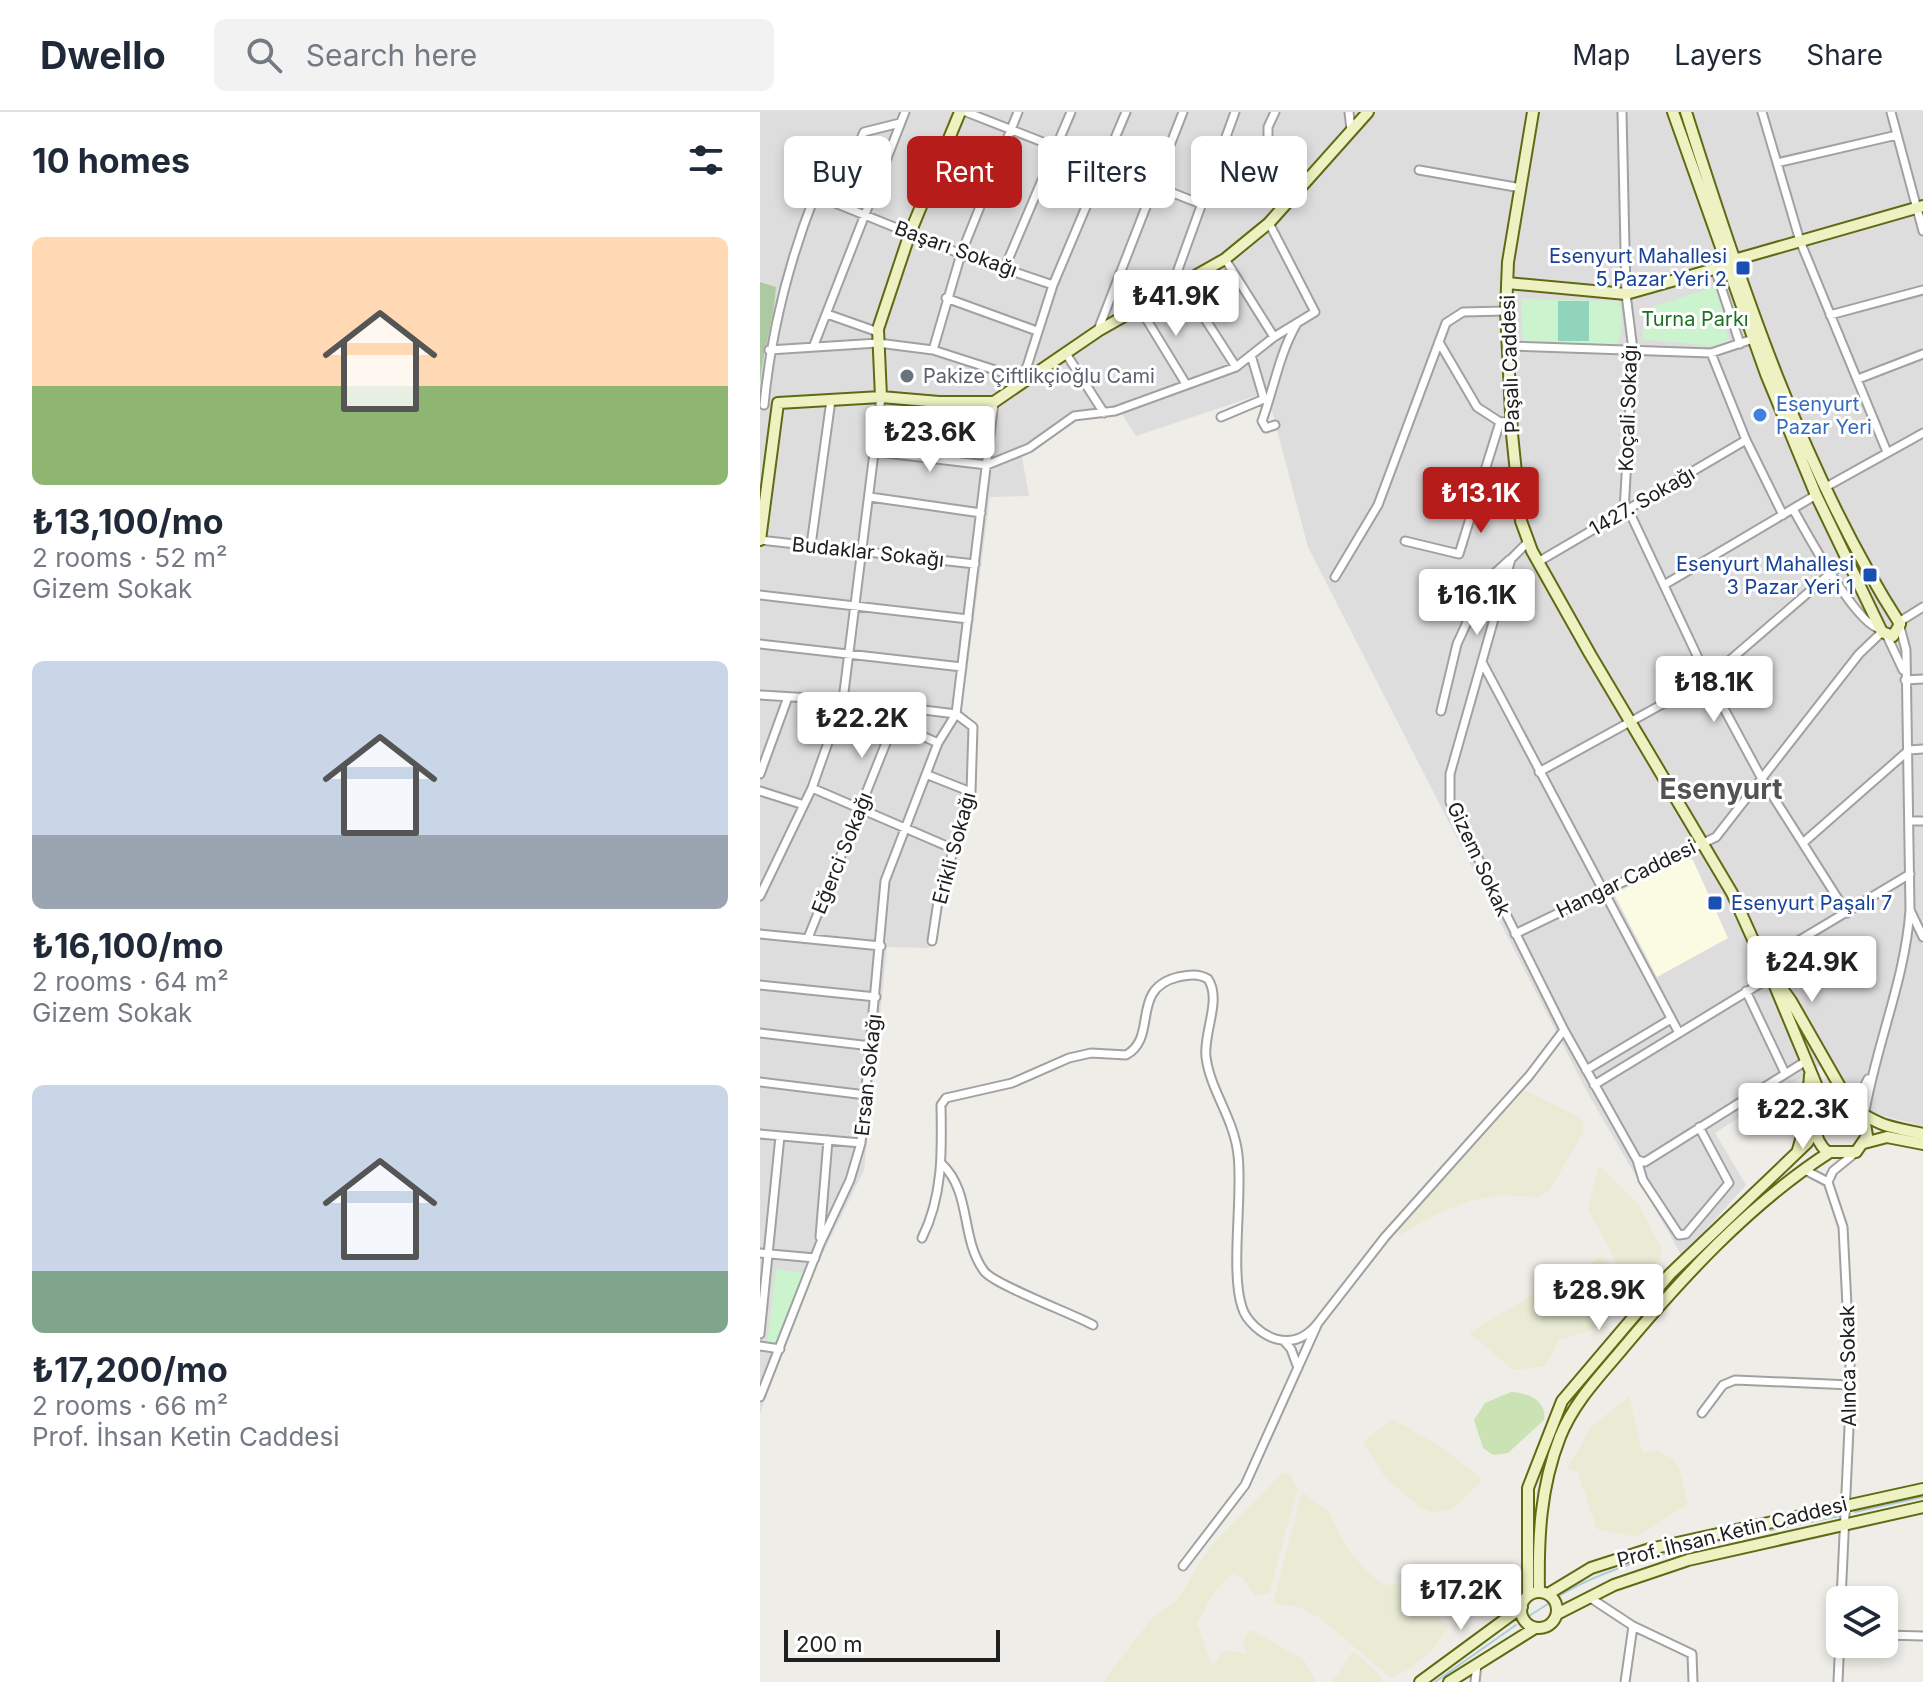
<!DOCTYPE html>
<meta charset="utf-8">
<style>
:root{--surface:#fff;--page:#f2f2f3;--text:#1f2937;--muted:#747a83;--line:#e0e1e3;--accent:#b61d1a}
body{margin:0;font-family:Inter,sans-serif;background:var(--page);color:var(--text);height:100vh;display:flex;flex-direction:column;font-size:30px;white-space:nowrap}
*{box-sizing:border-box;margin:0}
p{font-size:26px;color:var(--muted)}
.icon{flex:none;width:44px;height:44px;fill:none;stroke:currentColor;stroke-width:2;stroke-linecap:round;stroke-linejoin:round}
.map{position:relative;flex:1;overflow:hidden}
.sheet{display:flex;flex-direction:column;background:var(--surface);width:760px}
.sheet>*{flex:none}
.banner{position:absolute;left:24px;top:24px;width:760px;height:72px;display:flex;gap:16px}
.buttons{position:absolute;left:1066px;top:1474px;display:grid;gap:16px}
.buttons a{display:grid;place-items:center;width:72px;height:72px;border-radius:12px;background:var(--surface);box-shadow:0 4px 12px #0003;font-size:40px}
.scale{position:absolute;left:24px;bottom:20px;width:216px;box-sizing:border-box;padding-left:8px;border:4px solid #202020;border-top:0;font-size:22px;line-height:28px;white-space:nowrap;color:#202020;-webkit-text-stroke:6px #fff;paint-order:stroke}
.price{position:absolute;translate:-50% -68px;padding:0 18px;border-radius:8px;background:#fff;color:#222;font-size:26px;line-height:52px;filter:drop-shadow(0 2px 4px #0008)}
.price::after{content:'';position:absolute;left:50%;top:48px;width:24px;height:18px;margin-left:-12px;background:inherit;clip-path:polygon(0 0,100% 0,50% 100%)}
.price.active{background:var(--accent);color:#fff}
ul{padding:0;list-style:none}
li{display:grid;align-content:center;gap:16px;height:424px;padding:0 32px}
li span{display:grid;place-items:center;height:248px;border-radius:12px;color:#555}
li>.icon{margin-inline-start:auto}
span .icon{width:144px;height:144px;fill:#fffc;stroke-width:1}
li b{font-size:34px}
h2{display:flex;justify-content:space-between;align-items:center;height:96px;padding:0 32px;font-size:34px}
.pill{padding:0 28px;border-radius:12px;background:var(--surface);box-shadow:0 4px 12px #0003;font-size:28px;line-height:72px}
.pill.active{background:var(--accent);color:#fff}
header{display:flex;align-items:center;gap:48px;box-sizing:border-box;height:112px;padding:0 40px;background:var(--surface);border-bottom:2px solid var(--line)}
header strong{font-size:38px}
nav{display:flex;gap:44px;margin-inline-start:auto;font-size:28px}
.search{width:560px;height:72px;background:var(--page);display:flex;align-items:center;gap:20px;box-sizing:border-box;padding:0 28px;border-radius:12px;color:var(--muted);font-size:30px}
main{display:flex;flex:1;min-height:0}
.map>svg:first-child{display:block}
.residential{fill:#dedddd}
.education{fill:#fbfbe4}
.farmland{fill:#e9ebd5}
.grass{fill:#cae2b4}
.forest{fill:#acc9a1}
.park{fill:#caf3ce}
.pitch{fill:#8fd4bb}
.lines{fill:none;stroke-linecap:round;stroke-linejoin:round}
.stream{stroke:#adcdd7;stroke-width:2}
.street-casing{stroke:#a1a1a1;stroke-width:11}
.secondary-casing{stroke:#5f6a13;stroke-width:14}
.street{stroke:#fff;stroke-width:7}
.secondary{stroke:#eef2c2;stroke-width:10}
.transit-dot{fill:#1a4fb4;stroke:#fff;stroke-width:3}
.worship-dot{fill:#6b7280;stroke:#fff;stroke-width:3}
.shop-dot{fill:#3f7fe0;stroke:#fff;stroke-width:3}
.labels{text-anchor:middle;stroke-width:6;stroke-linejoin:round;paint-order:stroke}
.street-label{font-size:20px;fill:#202020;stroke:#fff}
.transit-label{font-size:20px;fill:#164399;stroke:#fff;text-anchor:end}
.park-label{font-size:20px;fill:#1a7123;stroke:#fff}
.worship-label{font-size:20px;fill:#5b616d;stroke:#fff;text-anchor:start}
.shop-label{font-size:20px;fill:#366cbe;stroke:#fff;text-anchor:start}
.district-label{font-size:28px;font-weight:bold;fill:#535353;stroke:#fff}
</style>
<header>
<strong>Dwello</strong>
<div class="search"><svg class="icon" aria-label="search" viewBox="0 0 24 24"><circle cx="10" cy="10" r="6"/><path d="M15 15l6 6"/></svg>Search here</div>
<nav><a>Map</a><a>Layers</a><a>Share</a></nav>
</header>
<main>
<section class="sheet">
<h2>10 homes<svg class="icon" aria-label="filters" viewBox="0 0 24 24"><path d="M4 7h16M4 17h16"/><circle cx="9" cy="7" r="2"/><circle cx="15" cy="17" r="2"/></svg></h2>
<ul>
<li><span style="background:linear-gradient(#ffd9b3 60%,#8fb573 0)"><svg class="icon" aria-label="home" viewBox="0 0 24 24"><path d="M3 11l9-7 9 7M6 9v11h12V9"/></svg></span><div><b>₺13,100/mo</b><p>2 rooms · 52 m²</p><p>Gizem Sokak</p></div></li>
<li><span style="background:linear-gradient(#c9d6e8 70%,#9aa5b1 0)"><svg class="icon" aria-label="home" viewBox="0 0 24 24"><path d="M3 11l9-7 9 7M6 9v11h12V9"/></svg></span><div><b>₺16,100/mo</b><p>2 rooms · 64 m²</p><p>Gizem Sokak</p></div></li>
<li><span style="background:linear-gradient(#c9d6e8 75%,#7fa58c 0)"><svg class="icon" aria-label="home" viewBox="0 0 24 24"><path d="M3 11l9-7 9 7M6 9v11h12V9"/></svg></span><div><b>₺17,200/mo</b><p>2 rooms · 66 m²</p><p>Prof. İhsan Ketin Caddesi</p></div></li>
</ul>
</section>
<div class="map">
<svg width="1163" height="1570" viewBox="0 0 1163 1570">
<rect width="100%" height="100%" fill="#efede7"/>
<path class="residential" d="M0,0H1163V1014L1104,999L1061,953L955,1021L986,1073L922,1144L826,978L548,435L507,280L376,324L362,302L318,305L262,345L269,384L230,385L202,598L217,613L214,695L169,836L127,835L104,1058L54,1159L0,1301Z"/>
<path class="education" d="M926,746L933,748L968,826L897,865L854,782Z"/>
<path class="farmland" d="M765,978L819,1005L823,1011V1021L789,1079L778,1085L741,1083L713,1088L676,1102L638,1125L639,1117Z
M839,1053L880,1095L901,1135L900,1147L872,1179L828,1097Z
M838,1145L847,1148L850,1160L868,1184L840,1215L799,1228L785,1254L753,1258L709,1221L775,1181L807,1170Z
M869,1285L882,1340L898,1339L913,1347L919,1356L928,1392L876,1425L837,1417L818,1360L807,1357L831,1315Z
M632,1307L683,1336L723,1368L692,1397L674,1401L659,1395L624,1364L603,1330Z
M529,1361L538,1376L509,1481L495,1484L483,1466L472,1462L454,1481L437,1511L452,1555L463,1538L487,1542L483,1529L490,1517L544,1548L556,1570H343L392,1506L417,1488L449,1436L521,1362Z
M542,1380L568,1398L587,1436L608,1461L625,1473L638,1472L689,1514L674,1536L651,1556L631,1566L560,1506L538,1495L513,1491Z
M593,1539L618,1561L622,1570H572Z"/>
<path class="grass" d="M751,1280C768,1281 787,1288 784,1308L748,1341L733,1343L723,1336L714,1308L725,1291Z"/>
<path class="forest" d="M0,170L16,175C14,208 3,238 0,271Z"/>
<path class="park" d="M956,174L970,232L961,235L883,227V198Z
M761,187L858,189C865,205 862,222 855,238L763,236Z
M16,1157L47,1161L18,1230L7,1233Z"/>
<path class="pitch" d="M798,189H829V229H798Z"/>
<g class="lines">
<path class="stream" d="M1095,1400L1163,1385
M799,1484C872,1439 995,1423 1079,1404
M769,1504L791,1490
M675,1570L756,1513"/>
<g class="street-casing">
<path id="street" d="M206,0L441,92
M589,0L591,18
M862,0L866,182L873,238L864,400
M1002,0L1040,129L1127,340
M1131,0L1163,119
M508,47V15L515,0
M1017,51L1137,23
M659,58L761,76
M73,90L104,20L140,11
M465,147L514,225
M245,155L311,0
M955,157L980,232
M422,171L476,255
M411,177L475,0
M186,186L277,219
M379,195L426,272
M67,202L118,220
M1070,203L1163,178
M338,218L423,0
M679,230L717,295L740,310
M54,233L145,0
M748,234L951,241L993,227
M9,238L118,231L173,238L263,267L293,173L366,0
M173,238L201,142L258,0
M305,240L344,301
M951,241L986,328L1023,403
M1098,267L1163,242
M4,293C11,220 28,152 55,83L201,142L293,173
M461,305L504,287L491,243
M515,313L506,316L502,309C514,276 519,243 536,213
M117,340L227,353L269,336L314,304L355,299L476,255L514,225L555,200L509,111
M1066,375L1163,321
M110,385L221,401
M868,397L948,567L1002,667L1087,801
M1033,397C1046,420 1097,515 1121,517
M0,428L215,452
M645,429L699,442L740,310L751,309
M769,429L751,447L690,662V690L804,918L877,1048L883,1068L919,1123L926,1122L969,1071L939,1015
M51,433L71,288
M778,450L986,328
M575,465L618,393L686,211L703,200L746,199
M904,473L1056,383
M0,483L208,507
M1139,510L1163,495
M1127,524L1143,558
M0,532L202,555
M722,550L919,921
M1145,568L1163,567
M0,583L83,588L196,602L213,615L211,680L178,789L172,829
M93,593L178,631
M681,599L697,532L726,469L749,448
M779,660L948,567L1086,448
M0,662L28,585
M168,663L211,680
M52,676L196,738
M0,679L44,693
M1149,709H1163
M1044,730L1149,638L1163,637
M0,784L52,676L83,588L121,285
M1150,798L1163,825
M0,822L121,834
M755,822L956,725L1099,542L1122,520
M48,826L134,611
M1003,850L1150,762
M0,873L116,885
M986,879L1025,961
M0,921L111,934
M826,958L911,907
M0,970L106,983
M834,973L1011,865
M1093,995L1108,967
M1104,1005C1115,935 1145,869 1150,798L1146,538L1140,515
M0,1022L101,1031
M877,1048L885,1050L1046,949
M182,1052C212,1081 200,1126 224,1159C233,1172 313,1202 333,1213
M1045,1058L1068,1070
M60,1125L68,1028
M162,1126C183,1084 182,1039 181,993L186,986L252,971L309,946L331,941L366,943C399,925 369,877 418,865C428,863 438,861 448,867C462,888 443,921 446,945C450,978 474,1006 478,1043C483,1084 470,1159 482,1195C486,1209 502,1223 516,1227C534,1232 547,1225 558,1211
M0,1141L55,1146
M0,1222L20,1024
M524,1229L531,1237L538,1256
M0,1234L20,1237
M0,1285L60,1132L90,1068L101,1031L125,769L178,631L196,602L234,290
M942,1301L963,1273L975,1268L1091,1273
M423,1454L485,1373L558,1211L625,1125L769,964L804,918
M829,1485L873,1514L932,1542L933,1570
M1081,1488L1091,1273L1083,1115L1068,1070L1073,1059L1095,1041
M1124,1523L1163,1524
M715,1570L717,1552
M865,1570L873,1514
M1078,1570L1080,1525"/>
</g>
<g class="secondary-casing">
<path id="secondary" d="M773,0L748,150L746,199L752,322L761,409L772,439L830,542L972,781L1003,850L1031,889L1091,994
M913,0L1006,262L1056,383L1122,520L1133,524L1140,512C1043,361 980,171 926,0
M974,148L1163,94
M747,171L866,182L965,154
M121,285L118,217L150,121L200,0
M0,428L18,291L121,285L179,290H234L338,219L465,147L509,111L608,0
M1015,874L1065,994
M1104,1005L1107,1024L1096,1040H1067C1052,1025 1053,1011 1065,994C1093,990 1100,1004 1125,1013C1137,1017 1150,1019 1163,1022
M1104,1031L1127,1025L1163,1032
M1038,1038L1046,1011L1050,963
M779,1480C778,1426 780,1376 800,1325C813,1292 837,1267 859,1241C920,1168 989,1092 1070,1040
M761 1498a18 18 0 1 1 36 0a18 18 0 1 1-36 0Z
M788,1482L831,1456L890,1437L1163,1377
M768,1484V1376L802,1289L910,1162L1047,1031L1055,1017
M797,1502L854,1473L928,1448L1163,1395
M660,1570L762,1495
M689,1570L775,1516"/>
</g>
<use href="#street" class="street"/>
<use href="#secondary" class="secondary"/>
</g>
<g class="transit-dot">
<rect x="975" y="148" width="16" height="16" rx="4"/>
<rect x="1102" y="455" width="16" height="16" rx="4"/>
<rect x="947" y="783" width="16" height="16" rx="4"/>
</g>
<circle class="worship-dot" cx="147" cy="264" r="8"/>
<circle class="shop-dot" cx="1000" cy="303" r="8"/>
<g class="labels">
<g class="street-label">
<text transform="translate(196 137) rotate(20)" y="7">Başarı Sokağı</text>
<text transform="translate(750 252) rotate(-92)" y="7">Paşalı Caddesi</text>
<text transform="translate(868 296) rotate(-88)" y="7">Koçali Sokağı</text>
<text transform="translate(882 389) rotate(-30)" y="7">1427. Sokağı</text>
<text transform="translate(108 440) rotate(6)" y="7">Budaklar Sokağı</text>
<text transform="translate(194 736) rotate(-75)" y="7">Erikli Sokağı</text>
<text transform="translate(82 741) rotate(-68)" y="7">Eğerci Sokağı</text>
<text transform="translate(719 747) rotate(65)" y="7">Gizem Sokak</text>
<text transform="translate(866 767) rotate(-26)" y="7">Hangar Caddesi</text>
<text transform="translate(108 963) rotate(-84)" y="7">Ersan Sokağı</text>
<text transform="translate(1088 1254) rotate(-91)" y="7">Alınca Sokak</text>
<text transform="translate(972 1420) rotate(-14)" y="7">Prof. İhsan Ketin Caddesi</text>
</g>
<g class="transit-label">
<text x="967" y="151">Esenyurt Mahallesi<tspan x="967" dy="23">5 Pazar Yeri 2</tspan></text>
<text x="1094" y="459">Esenyurt Mahallesi<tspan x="1094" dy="23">3 Pazar Yeri 1</tspan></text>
<text x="971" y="798" text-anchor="start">Esenyurt Paşalı 7</text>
</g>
<g class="park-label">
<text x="935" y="214">Turna Parkı</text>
</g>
<g class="worship-label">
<text x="163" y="271">Pakize Çiftlikçioğlu Cami</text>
</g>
<g class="shop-label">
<text x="1016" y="299">Esenyurt<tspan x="1016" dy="23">Pazar Yeri</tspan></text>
</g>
<g class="district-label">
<text x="961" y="687">Esenyurt</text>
</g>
</g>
</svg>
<div class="buttons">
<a><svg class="icon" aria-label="layers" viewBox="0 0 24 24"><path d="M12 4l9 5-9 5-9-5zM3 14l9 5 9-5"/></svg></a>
</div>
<div class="scale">200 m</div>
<b class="price" style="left:416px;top:226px">₺41.9K</b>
<b class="price" style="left:170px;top:362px">₺23.6K</b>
<b class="price active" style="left:721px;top:423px">₺13.1K</b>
<b class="price" style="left:717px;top:525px">₺16.1K</b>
<b class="price" style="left:954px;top:612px">₺18.1K</b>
<b class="price" style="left:102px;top:648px">₺22.2K</b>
<b class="price" style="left:1052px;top:892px">₺24.9K</b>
<b class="price" style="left:1043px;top:1039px">₺22.3K</b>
<b class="price" style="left:839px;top:1220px">₺28.9K</b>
<b class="price" style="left:701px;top:1520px">₺17.2K</b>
<div class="banner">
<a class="pill">Buy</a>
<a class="pill active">Rent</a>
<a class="pill">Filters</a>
<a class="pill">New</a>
</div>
</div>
</main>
